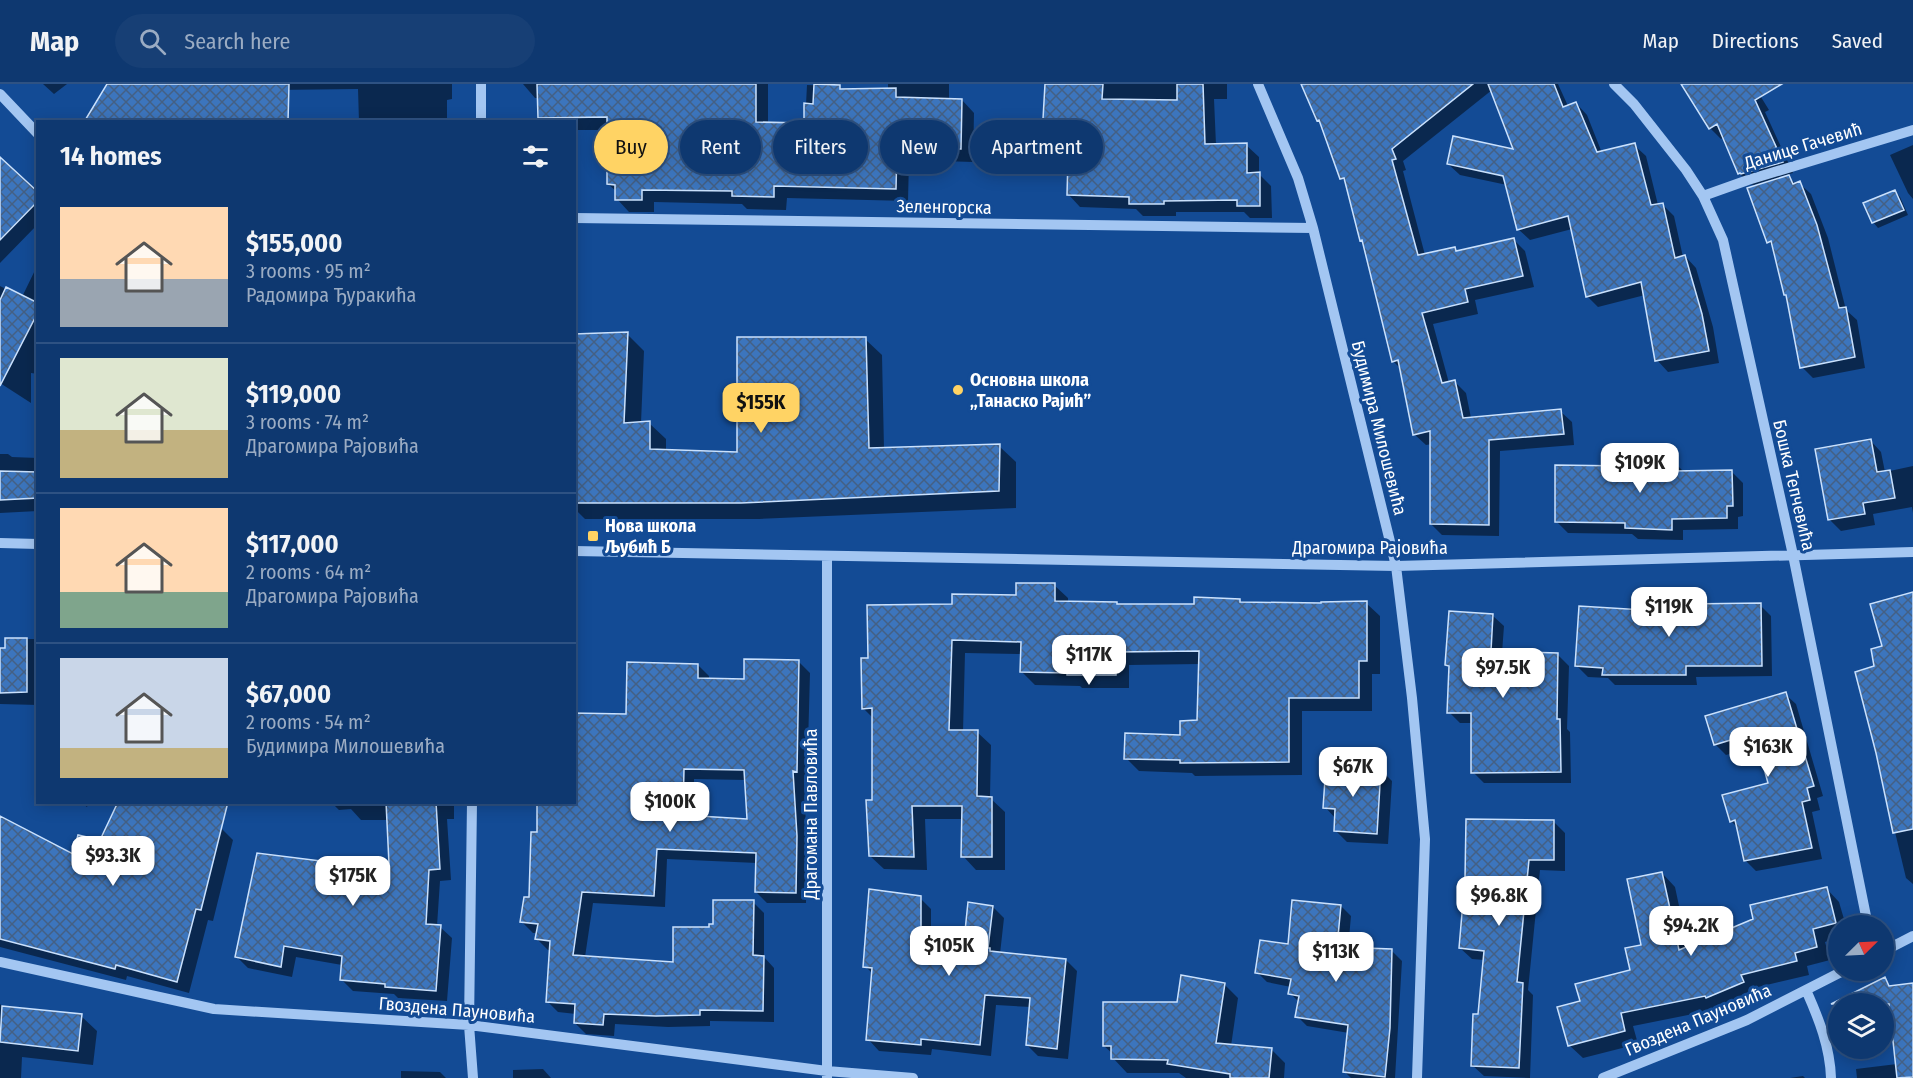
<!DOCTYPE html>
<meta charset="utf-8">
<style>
:root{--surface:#0e3870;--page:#173f75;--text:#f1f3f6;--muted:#9bacc3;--line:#2e5283;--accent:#ffd364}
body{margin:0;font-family:"Fira Sans Condensed",sans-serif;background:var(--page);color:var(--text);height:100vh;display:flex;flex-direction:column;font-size:22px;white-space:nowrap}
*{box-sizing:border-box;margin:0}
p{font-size:20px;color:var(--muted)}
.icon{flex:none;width:33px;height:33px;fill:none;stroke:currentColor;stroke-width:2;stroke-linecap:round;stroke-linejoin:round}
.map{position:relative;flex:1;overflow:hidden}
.panel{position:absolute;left:36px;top:36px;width:540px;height:684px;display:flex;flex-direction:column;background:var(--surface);border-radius:0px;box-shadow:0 3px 15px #0003,0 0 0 2px var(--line)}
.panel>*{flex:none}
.guide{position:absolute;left:594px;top:36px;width:570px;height:54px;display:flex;gap:12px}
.needle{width:39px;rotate:66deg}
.buttons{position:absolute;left:1828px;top:831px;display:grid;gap:12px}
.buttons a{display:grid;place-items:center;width:66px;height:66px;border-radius:50%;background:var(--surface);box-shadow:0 3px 15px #0003,0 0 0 2px var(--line);font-size:30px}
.price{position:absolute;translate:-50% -51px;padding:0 14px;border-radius:12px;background:#fff;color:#222;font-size:20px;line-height:39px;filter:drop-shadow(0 2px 3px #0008)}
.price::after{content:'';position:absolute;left:50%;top:36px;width:18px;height:14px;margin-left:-9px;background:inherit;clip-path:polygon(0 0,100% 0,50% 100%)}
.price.current{background:var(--accent);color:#111}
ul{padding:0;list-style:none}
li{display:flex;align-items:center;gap:18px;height:150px;padding:0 24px}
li+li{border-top:2px solid var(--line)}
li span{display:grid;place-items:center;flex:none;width:168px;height:120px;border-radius:0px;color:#555}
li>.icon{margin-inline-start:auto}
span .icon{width:72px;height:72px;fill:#fffc;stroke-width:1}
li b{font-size:26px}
h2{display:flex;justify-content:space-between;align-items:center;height:72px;padding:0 24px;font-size:26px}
.pill{padding:0 21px;border-radius:27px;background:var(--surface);box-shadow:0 3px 15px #0003,0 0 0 2px var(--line);font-size:21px;line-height:54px}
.pill.current{background:var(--accent);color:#111}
header{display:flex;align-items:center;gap:36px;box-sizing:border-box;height:84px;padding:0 30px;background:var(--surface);border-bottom:2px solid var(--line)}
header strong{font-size:28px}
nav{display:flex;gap:33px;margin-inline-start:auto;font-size:21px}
.search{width:420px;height:54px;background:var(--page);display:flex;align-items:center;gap:15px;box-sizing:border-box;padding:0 21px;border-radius:33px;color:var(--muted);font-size:22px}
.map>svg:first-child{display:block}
.shadow{fill:#0007;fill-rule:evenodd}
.building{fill:url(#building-cross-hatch);stroke:#cae1fd;stroke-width:1.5;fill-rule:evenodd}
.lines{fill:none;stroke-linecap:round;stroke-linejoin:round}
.minor{stroke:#a3c6f2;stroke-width:10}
.poi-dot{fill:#ffd364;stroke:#134b95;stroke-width:2}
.labels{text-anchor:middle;stroke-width:6;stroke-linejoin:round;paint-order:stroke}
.street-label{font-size:18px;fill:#fff;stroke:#134b95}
.poi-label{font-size:18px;font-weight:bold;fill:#fff;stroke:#134b95;text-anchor:start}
</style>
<header>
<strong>Map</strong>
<div class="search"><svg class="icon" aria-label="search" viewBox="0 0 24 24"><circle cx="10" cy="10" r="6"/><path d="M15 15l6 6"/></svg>Search here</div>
<nav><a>Map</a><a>Directions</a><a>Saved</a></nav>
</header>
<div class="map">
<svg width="1913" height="994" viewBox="0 0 1913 994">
<defs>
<pattern id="building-cross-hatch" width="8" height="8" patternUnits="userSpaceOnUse" patternTransform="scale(1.5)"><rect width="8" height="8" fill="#3c75bd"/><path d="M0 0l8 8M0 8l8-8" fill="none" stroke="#446084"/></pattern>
</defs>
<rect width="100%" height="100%" fill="#134b95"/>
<path class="shadow" d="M43,0H67L54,10Z
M188,0H452V15L447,16V38H359L358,5L196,7Z
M523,0H768V39L805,40L807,1L839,2L844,7L888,6V0H949V16H962L974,29L973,78L909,76L908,117L787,114L786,126L747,125L742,120L654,118V128H629L617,115V108L608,100L609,46H574V38H543L539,34V14H535Z
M1047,0H1227V15H1214L1216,61H1246L1259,73V90L1271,102L1272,134H1250L1244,128H1176V132H1143L1136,125L1080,123L1068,110L1071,48L1057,47L1044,35Z
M1303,0H1558L1568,22L1576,19L1587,31L1602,69L1634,61L1646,72L1658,121L1662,120L1674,132L1683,173L1685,172L1696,184L1713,243L1719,279L1668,288L1657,276L1645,211L1598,223L1587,212L1572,145L1530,156L1518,145L1507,101L1460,91L1448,80L1516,67L1492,6L1403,77L1406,86L1403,87L1425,171L1455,165L1458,168L1513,155L1525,167L1534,203L1475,216L1478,230L1433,240L1449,299L1455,298L1466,309L1471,334L1560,327L1572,338L1574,361L1500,367L1499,452L1442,451L1431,440L1432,360L1426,361L1414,350L1402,286L1393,277L1364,159L1361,156L1347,99L1342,94L1322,40L1319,36Z
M1683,0H1753L1769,26L1765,28L1793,89L1754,101L1750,100L1739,89L1724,53L1721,55L1710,44Z
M1913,61V115L1908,109L1890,71Z
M0,86L38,111V140L0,179Z
M1788,93L1796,100L1799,99L1811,110L1828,154L1846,226L1857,236L1865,284L1813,294L1802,283L1788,213L1774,164L1769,158Z
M1895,107L1900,113L1908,131L1878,144L1873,138Z
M38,180V290L31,289V319L0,299V202L22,213Z
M627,250L644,267L641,339H649L666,355V367L739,370L865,255L882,271L884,365L999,362L1016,378V424L759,435H585L574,424V251Z
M1870,356L1881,368L1885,388L1913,382V429L1912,423L1873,430L1875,441L1841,447L1830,436L1816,366Z
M0,370H8L12,373L38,374V427L0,429Z
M1673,377L1685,389L1731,387L1743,399V432L1738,433V445L1683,446V456L1638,455L1632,450L1568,449L1557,438L1627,383Z
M1054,501L1068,514V519L1119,522H1195L1239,516L1243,520L1366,519L1380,532V590H1372V627H1302V691L1195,692L1192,689L1139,687L1126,674L1182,652L1199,638L1200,580L1129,581V604H1082L1080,602L1035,601L1022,588V570L965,569L963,648H977L991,661L990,714L1005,728V786H976L963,772V735H925L927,786L884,785L870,772L874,635L863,624L870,575L953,521L1018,512Z
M1913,510V800L1906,794L1857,589L1875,583Z
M1687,521H1760L1771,532L1772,592L1696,593L1697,601H1615L1608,594L1588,593L1577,582L1646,528Z
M1493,532L1504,542L1502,569L1558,571L1569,582L1567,645L1570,648L1571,699H1484L1473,688L1472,639H1460L1449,628L1450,584L1447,581Z
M7,555H38V621L0,620V566H6Z
M799,578L810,589L807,698H804L807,764L806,819H767L756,808L757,779L667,775L665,823L593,819L585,873L674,879L711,845L753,818L764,829V873L774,884V938L710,937V942L668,943L615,940L614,952L586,950L575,939L576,930L558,928L547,917L551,866H548L537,855L538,849H533L522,838L530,815L538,749L574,718L628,631L698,581L709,592V596L746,597ZM694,695L746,696L749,737L694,733Z
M1785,610L1796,620L1823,712L1817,714L1820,726L1812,728L1822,775L1756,787L1746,777L1739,745L1731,737L1770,700L1759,661L1726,671L1715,660Z
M1380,685L1392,697L1388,760L1347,758L1335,746L1336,735L1325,723Z
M80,718H89L87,723Z
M285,718H454V735H447L451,796L440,797L437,842L440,843L452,854L447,917L398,914L394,910L353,907L341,895L342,881L296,873L292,893L248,884L237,873L337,781L391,782L389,736H361L351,725L339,726L333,720Z
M0,734L74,773L101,758L221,744L233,756L213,837L208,836L189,909L127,892L126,896L0,863Z
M1554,738L1565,749V787L1540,786L1528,906L1533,911L1530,994L1484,992L1472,981L1479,932L1484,876L1472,875L1460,864Z
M1662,789L1675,803L1688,864L1826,804L1839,818L1846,842H1839V854L1825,858L1830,876L1807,882L1809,891L1754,904L1756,912L1720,927L1718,925L1633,942L1638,960L1583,974L1569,961L1582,918L1632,888L1643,862Z
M920,814L931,825V846L966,849L993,823L1004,834L1000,870L1066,876L1077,887L1068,975L1038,972L1027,961L1031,923L996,921L991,972L932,965L931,971L879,967L868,955L873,890L865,882Z
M1341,822L1351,832L1348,865L1392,867L1402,877L1395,994H1351L1345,988L1349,949L1307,942L1297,932L1299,918L1290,909L1291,903L1267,898L1257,888Z
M1224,900L1238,914L1231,962L1271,965L1285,979L1284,994H1186L1179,989H1127L1113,974V970L1104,962Z
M1913,901V994H1857L1856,985L1897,980Z
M0,920L3,923L81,932L97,947L93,981L22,973L21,994H0Z
M543,985L551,994H513V986Z
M401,987L440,988L446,994H401Z
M1803,992L1805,994H1790Z"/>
<path class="building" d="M107,0H289L288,38H84Z
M537,0H756V38L804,39V19L813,20L814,0L840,1V5L896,4V13L962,15L961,65L897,64L896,105L774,102V113L732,112V107L642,106V116H615V101L607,100V33L538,34Z
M1045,0H1103L1102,15L1177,16V0H1203L1205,60L1247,59V89L1260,88V122H1237V116L1164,117V120H1129V113L1067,111L1069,37L1043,35Z
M1301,0H1473L1392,65L1396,75L1392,76L1418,171L1455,163L1456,167L1514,154L1523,192L1465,205L1468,218L1422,229L1442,299L1455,296L1463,334L1561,325L1564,350L1489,356V441L1430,440V347L1413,351L1398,276L1392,278L1362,156L1360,157L1344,94L1340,95L1319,36L1317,37Z
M1488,0H1554L1563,23L1576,18L1597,68L1635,59L1651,121L1663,119L1675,174L1685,171L1702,230L1709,267L1655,277L1641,198L1586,213L1568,132L1517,146L1503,92L1447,80L1453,52L1513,65Z
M1681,0H1782L1755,16L1783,78L1741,90L1740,89L1738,90L1717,40L1709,45Z
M0,73L38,108V117L0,156Z
M1789,91L1793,100L1800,97L1817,141L1839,224L1846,223L1855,273L1800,284L1786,211H1784L1771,157L1767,159L1747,104Z
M1895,106L1904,126L1872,139L1863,119Z
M6,203L38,219V228L0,302V216Z
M628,248L624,339L650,337V365L737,368V253H866L869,364L1000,360L999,407L741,419H574V250Z
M1871,355L1877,388L1890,386L1895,414L1863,419L1865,430L1828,436L1815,365Z
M1626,374L1673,375V387L1732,386L1733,422H1727V434L1672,435V446L1625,444V439L1555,438V381L1626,382Z
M0,387L38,388V414L0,416Z
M1016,499H1055V517L1117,518V520H1194V513L1240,515V518L1321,519V518L1367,517V577H1359V614H1289V678L1180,679V676L1124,675L1125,649L1180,651V637L1197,636L1199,567L1116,568V591H1067V589L1020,588L1021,558L952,556L949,646H978L977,712L992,713V773H961L962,722H912L914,773L869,772L866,716H872V624L862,625L861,574H868L867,521L952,520V510L1016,511Z
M1913,508V745L1893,749L1876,669L1855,588L1874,582L1871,565L1882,562L1870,520Z
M1686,518V520L1761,519L1762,582H1686V591H1602L1603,584L1575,582L1579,522L1644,526V519Z
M1449,527L1493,530L1491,567L1558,569L1557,635H1560L1561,688L1471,689V629H1447L1449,582L1445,581Z
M5,554H27V608L0,609V564H5Z
M744,575L799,576L797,688L793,687L797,752L796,809L755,808L756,769L657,765L654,812L582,808L573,871L673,878V843H709V840H713V816H754L753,871L764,872L763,927L700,926V931L656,932L604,930L603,941L574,939L575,920L546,918L550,857L535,855L538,840L520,838L524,813H529L531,748H537V718H574V629L626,630L627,578L698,580V594L744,595ZM684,685L744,686L747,735L683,731Z
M1786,608L1814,702L1807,704L1810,716L1802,718L1812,764L1744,777L1735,736L1730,738L1722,711L1768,699L1754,649L1714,661L1705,632Z
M1326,681L1381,684L1377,750L1334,747L1335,725L1323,724Z
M118,718H228L201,826L196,825L177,898L116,881L115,885L0,855V732L73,770L78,751L100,756Z
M386,718H436L440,785L429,786L426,840L441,841L436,907L385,903V900L340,896L342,872L284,862L281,883L235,873L257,769L337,779L389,780Z
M1466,735L1554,736V776H1529L1517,898L1523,899L1519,984L1471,982L1473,930H1478L1484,867L1459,864L1465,794Z
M1662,788L1679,866L1753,835L1750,821L1827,803L1836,839L1813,845L1817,863L1795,869L1797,877L1741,891L1744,898L1706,914L1705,912L1621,929L1625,947L1568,962L1557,923L1580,917L1575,900L1630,886L1625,864L1641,861L1627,795Z
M869,805L921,812V843L965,847L968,818L993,822L988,864H990V867L1066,875L1057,965L1026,961L1030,914L985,911L980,961L921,955V961L866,956L872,884L863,883Z
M1292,816L1341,821L1337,863L1392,865L1390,944L1385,993L1343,988L1348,941L1295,933L1299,912L1288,910L1291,895L1255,889L1260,856L1288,860Z
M1181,891L1225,899L1216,959L1272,964L1269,994H1230V990L1167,980L1168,976L1111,975V962H1103V918H1177Z
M1885,893L1889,902L1913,899V993L1897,994L1889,920H1831Z
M2,922L82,930L78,967L0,958Z"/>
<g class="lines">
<path class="minor" d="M1258,0L1298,94L1313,144L1396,482L1412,614L1425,755L1417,994
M1614,0L1634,20L1686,86L1703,112L1723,156L1793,471L1868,842
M0,10L38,50
M481,38V0
M1703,112L1748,96L1913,46
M574,134L1313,144
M0,459L38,460
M574,467L1396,482L1913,468
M472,718L469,941L473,994
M1884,867L1913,852
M0,878L214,925L469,941L827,987L913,994
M1806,906C1819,935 1830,963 1831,994
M827,994V472
M1603,994L1747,936L1845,886"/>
</g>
<g class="poi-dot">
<circle cx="958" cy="306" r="6"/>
<rect x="587" y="446" width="12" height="12" rx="3"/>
</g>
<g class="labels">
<g class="street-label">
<text transform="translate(1803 62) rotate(-17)" y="6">Данице Гачевић</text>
<text transform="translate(944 123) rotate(1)" y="6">Зеленгорска</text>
<text transform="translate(1379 344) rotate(76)" y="6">Будимира Милошевића</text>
<text transform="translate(1794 401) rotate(77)" y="6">Бошка Тепчевића</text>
<text x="1370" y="470">Драгомира Рајовића</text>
<text transform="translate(811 730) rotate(-90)" y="6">Драгомана Павловића</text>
<text transform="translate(457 926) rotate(5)" y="6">Гвоздена Пауновића</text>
<text transform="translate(1698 936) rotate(-23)" y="6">Гвоздена Пауновића</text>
</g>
<g class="poi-label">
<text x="970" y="302">Основна школа<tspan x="970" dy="21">„Танаско Рајић”</tspan></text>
<text x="605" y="448">Нова школа<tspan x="605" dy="21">Љубић Б</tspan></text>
</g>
</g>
</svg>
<div class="buttons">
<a><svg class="needle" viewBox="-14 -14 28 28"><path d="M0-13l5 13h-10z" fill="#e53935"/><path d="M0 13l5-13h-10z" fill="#9bacc3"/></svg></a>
<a><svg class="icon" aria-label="layers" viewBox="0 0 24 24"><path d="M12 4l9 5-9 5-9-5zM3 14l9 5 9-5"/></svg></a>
</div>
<b class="price current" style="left:761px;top:350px">$155K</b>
<b class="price" style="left:1640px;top:410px">$109K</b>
<b class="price" style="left:1669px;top:554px">$119K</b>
<b class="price" style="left:1089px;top:602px">$117K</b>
<b class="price" style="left:1503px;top:615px">$97.5K</b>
<b class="price" style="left:1768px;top:694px">$163K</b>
<b class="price" style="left:1353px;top:714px">$67K</b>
<b class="price" style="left:670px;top:749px">$100K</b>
<b class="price" style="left:113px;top:803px">$93.3K</b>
<b class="price" style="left:353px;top:823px">$175K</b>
<b class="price" style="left:1499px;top:843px">$96.8K</b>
<b class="price" style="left:1691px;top:873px">$94.2K</b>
<b class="price" style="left:949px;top:893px">$105K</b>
<b class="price" style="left:1336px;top:899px">$113K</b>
<div class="guide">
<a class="pill current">Buy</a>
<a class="pill">Rent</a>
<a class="pill">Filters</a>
<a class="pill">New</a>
<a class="pill">Apartment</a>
</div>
<section class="panel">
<h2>14 homes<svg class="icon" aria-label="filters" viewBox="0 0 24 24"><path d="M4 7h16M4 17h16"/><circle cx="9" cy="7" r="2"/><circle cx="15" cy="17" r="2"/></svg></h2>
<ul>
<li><span style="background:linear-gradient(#ffd9b3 60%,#9aa5b1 0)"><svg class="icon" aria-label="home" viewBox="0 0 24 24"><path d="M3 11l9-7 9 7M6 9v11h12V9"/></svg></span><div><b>$155,000</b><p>3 rooms · 95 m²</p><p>Радомира Ђуракића</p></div></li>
<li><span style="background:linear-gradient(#dfe7d0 60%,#c2b280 0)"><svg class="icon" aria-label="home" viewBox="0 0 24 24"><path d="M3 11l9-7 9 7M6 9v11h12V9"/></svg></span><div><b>$119,000</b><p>3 rooms · 74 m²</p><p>Драгомира Рајовића</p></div></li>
<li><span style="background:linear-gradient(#ffd9b3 70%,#7fa58c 0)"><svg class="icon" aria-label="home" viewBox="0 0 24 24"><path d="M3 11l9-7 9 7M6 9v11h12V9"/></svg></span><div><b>$117,000</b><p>2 rooms · 64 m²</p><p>Драгомира Рајовића</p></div></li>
<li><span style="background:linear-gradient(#c9d6e8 75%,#c2b280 0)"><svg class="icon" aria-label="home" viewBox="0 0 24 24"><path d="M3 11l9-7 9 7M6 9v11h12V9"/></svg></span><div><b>$67,000</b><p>2 rooms · 54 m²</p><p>Будимира Милошевића</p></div></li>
</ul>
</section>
</div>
